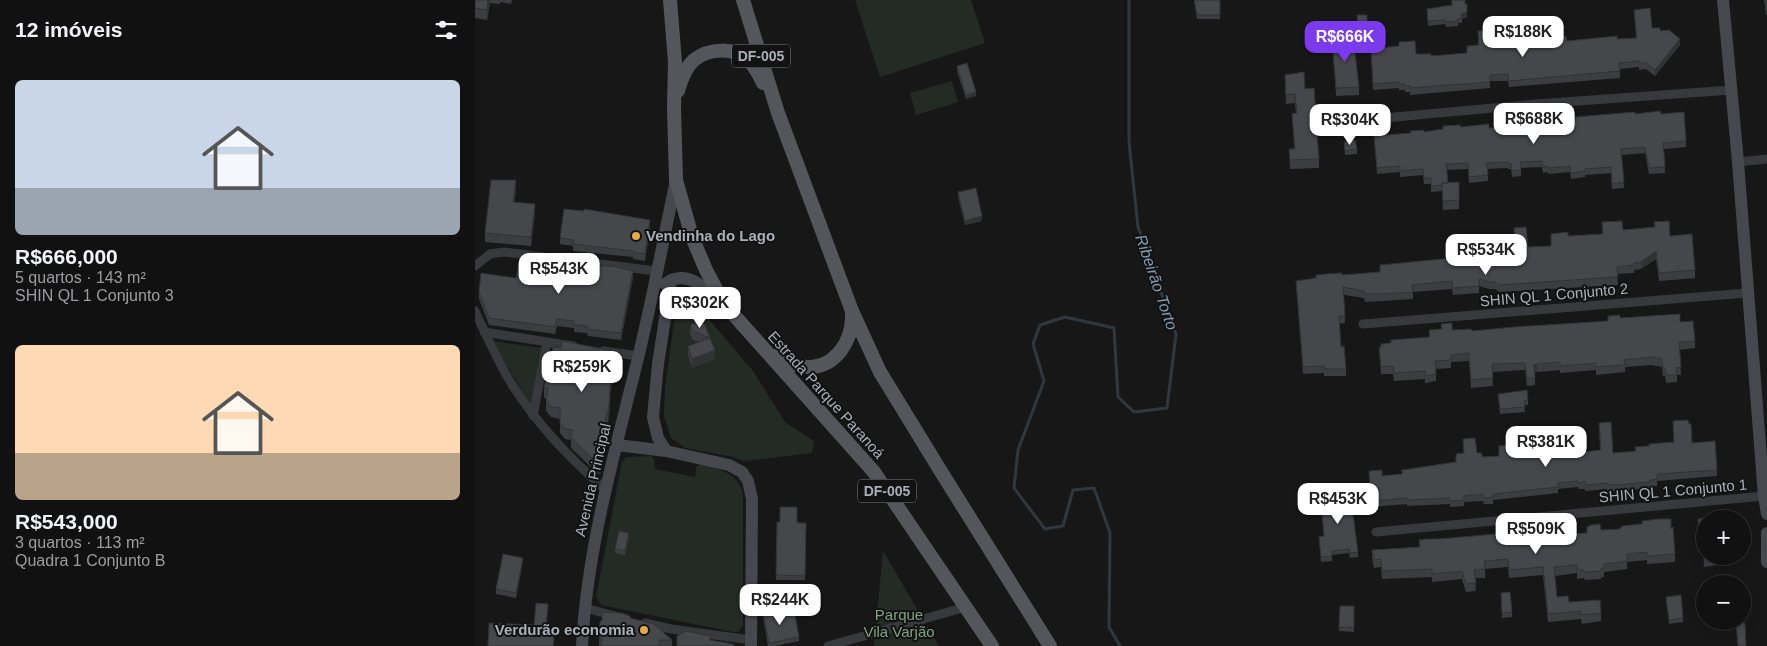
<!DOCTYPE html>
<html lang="pt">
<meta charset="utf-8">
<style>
:root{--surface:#111112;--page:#1a1a1b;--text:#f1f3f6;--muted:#9c9d9f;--line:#303132;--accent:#7c3aed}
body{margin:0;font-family:Helvetica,sans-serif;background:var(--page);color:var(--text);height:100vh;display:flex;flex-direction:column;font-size:19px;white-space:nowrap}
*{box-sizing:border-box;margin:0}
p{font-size:16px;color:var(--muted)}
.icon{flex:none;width:28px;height:28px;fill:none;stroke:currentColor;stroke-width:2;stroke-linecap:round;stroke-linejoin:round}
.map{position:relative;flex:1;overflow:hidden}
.drawer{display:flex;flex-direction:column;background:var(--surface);width:475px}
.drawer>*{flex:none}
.tools{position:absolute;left:1221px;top:510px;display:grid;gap:10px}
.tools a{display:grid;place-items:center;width:55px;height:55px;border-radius:50%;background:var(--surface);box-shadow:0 2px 12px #0003,0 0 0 1px var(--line);font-size:25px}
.price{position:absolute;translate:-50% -42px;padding:0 11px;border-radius:10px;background:#fff;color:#222;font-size:16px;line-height:32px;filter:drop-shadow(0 1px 2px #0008)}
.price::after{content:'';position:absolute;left:50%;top:30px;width:15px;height:11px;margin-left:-8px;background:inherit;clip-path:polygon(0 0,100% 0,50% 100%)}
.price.current{background:var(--accent);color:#fff}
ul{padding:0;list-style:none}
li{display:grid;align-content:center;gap:10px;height:265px;padding:0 15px}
li span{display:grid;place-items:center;height:155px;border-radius:8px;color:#555}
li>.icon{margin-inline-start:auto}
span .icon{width:90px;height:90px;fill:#fffc;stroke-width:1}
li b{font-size:21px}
h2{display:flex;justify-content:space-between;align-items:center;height:60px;padding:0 15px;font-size:21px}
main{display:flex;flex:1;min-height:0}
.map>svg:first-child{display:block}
.green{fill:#232b24}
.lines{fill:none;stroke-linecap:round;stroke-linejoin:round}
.stream{stroke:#30383e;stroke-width:3}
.street{stroke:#38393d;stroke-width:9}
.secondary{stroke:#46484d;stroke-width:12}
.primary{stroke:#54565c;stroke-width:14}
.wall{fill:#3c3d40}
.shaded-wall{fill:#313234}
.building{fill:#46474b;stroke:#313234}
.poi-dot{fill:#e5aa42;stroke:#121213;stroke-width:2}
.labels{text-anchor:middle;stroke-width:4;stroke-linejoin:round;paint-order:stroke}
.shield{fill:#121213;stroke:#7c7f86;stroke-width:1}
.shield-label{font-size:14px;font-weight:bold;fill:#aaaeb7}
.poi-label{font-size:15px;font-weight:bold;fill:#aaaeb7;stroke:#121213;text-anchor:start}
.street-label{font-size:15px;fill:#aaaeb7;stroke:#121213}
.park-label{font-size:15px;fill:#82a183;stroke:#121213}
.water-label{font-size:16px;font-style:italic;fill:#839cb0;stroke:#121213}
</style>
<main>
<section class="drawer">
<h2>12 imóveis<svg class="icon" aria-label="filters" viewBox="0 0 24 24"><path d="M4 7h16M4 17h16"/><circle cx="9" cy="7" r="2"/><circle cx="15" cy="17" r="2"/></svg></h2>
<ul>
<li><span style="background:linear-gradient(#c9d6e8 70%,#9aa5b1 0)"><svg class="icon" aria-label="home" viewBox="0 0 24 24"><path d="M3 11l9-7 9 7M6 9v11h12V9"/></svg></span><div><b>R$666,000</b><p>5 quartos · 143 m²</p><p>SHIN QL 1 Conjunto 3</p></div></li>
<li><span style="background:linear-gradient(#ffd9b3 70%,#b9a48a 0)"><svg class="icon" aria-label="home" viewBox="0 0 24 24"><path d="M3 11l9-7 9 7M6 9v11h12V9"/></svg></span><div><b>R$543,000</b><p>3 quartos · 113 m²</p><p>Quadra 1 Conjunto B</p></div></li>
</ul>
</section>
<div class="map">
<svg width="1292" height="646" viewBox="0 0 1292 646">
<rect width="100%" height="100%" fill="#171718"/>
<path class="green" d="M380,0H496L510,43L405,77Z
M477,81L483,102L441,115L435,93Z
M213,295L278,371L310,422L339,441L337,453L269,461L259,457L210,448L196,438L189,416L190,387L202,303Z
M17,341L67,348L56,406Z
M176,456L179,459L180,469L220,477L221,467L226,464C245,470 263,472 268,494V626L263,632H258L126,605L121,597L147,461L152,457Z
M408,551L464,646H399Z"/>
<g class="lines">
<path class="stream" d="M645,646L634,627L635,533L619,488L598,490L588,526L570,529L539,488L543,450L569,381L558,344L565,325L590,317L639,328L643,397L659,412L692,408L701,334L663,227L654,142V0"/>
<path class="street" d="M876,121L1061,104L1256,90
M1263,162L1292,159
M0,266L15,254L29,252L181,271
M0,311C11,335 22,360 36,383C62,424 94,458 130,489
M888,324L1272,293
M9,332L98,346
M128,351L164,356
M58,416L72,342
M901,532L1289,496
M110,608L140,616
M170,623L196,629L276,640
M353,646L491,607"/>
<path class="secondary" d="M1248,0L1263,162L1289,496L1292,514
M190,284C211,268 231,288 247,303
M142,445L191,451L254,465L267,472L273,481L277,499L276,646
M191,451L183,438L178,417L183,364L196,280
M1292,533V562
M107,646C112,549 139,456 162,362C177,302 188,241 201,180"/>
<path class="primary" d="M195,0L200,62L199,108L201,180L217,237L231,270L249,304L399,472L517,646
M268,0L303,113L377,311L405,372L465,470L575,646
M203,91C206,80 210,68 219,60C234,48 259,47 273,60C280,66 284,75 288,83
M299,356C309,361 320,366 332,367C361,368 378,340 377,314"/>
</g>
<path class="wall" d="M0,0H37L36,4L25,2V4L15,3L12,20L0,18Z
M719,0H745V19H722Z
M976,0L992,17L987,19V23H983V26L971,27L970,24L953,26L952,13L977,5Z
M1289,0H1292V15H1291Z
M1159,10L1177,28L1185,31L1205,45L1180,76L1171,69L1164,70V67L1145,69V78L1034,87L1033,81H1015V88L935,95V92H930V90H924V88L898,90L896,49L956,56L992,53V46L1003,45V31L1020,46L1161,38Z
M882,15L892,25V29L883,30Z
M857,38L884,87V95L861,96Z
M482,66L501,96L491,99L482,71Z
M810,75L830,89L841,113V122H838L844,159V168L815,169L814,149H819L817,114L821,113L820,103L811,104Z
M1160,114H1186L1211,141V147L1189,149L1190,173L1174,174L1170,153L1147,155L1149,188L1137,189L1136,173L1110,175V177L1096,179L1095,172L1073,174V172L1068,173L1067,167L1046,168V176L1037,177L1036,169H1033V168L1013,169V181L994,183L993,169L972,170L973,183L984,200V209L968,210L967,191L956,192V184H949L948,175L925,177V172L902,174L899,136L949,132L986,127L1014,128L1032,127L1059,123L1100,119V117Z
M869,142L882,149V154L870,155Z
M41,189L39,202L60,213L56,246L10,242V233Z
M483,192L507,221L490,225L483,197Z
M1127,222L1148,230L1179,227V222L1195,236L1220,270V278L1184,281L1181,259L1166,269L1159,270V273L1142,274L1143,285L1024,292L1020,289H1015L1004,286V293L978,295L977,289L938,292V299L907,301L890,302L889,298L869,295L870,323L864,324L866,347L871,369V376H849V373L828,374L821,281L841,278V275H867L905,272V265L989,257L996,254V245L1015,256L1040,254L1039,228L1053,247L1076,246L1093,236L1127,234Z
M175,227L170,261L158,259V257L98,251V246L85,244V238Z
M41,278H158L146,340L113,336L112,333L99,332V328L82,326L80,334L14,325L4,299V292Z
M1133,316L1145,318L1205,322L1220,341V348L1204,350L1206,375H1202V382L1191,383L1190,376H1188L1187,367L1176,365L1150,367V372L1121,375V370L1085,373V370L1062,372H1060V385L1052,386L1050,370L1017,372L1018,386L996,388L994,361L976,362V368L961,369V381L950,383V379L919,381L918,374H906L904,347L954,337V330L966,329V324L977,330L997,331L1133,321Z
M228,320L240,350V359L217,368L213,355V346L224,342L218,340L215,334V325Z
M139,361L135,397V407L133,423L132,422L129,439V449L126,473L123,474L96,448V440L90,439L85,433V419L76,417L71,411V398H69V388L74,373Z
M1023,394L1053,400V405H1049L1050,412L1025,414Z
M1124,423L1138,453L1160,451L1174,446L1199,442L1214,424L1217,443L1242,470V476L1182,481V486H1175V488L1140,491H1132V489L1110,491V489H1103V487L1083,489V493L1018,500V504H1009L1008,501L989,502V506L975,507V504L932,506V504L896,507L894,471L907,476L927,474L981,462V454L989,453L988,439L1002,453L1007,457L1024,456V446L1042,451L1060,450L1059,436L1070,447L1078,449L1092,454L1125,450Z
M851,494L883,552V557L875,558L874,553L857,555V561L846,562L844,537L849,536L846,501L852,500Z
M1248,517L1230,556H1251V564L1229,567L1228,544H1224L1223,519Z
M302,522L331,523L330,580H301Z
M1112,527L1126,530L1196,529L1200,554V562L1172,564V560L1152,562V569L1129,572V577H1126V579L1110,580L1109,578L1102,579V573L1080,576L1082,597L1094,602L1126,613V621L1107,624L1106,619L1073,622L1068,575L1034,578L1033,567L1010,569V578H1000L1001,591L991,592L987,579L957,582V577L907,579L906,567L899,568L897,558V550L944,547V540L1045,534H1093L1112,533Z
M154,537L150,555L140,553V549Z
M48,562L41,598L21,594V589Z
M1026,593L1037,612V617L1027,618Z
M1191,597L1208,618V622L1194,624Z
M865,606H879V632L864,631Z
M288,612L312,616L324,637V641L300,646H293L288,617Z
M155,618L197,640V646H124L125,621Z"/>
<path class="shaded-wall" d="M13,0H15V3L12,20V10Z
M992,12V17L986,19V14Z
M1205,39V45L1180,76V70Z
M501,92V96L491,99V95Z
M41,180V189L38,211V202Z
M60,204V213L56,246V237Z
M507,216V221L490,225V221Z
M175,220V227L170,261V254Z
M1181,251V259L1166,269V262Z
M158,271V278L146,340V333Z
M240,350V359L217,368V359Z
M139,351V361L134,407V397Z
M1062,364V372L1059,373V365Z
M135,397V407L133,423V412Z
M132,412V422L127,448V438Z
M129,439V449L126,473L123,474V464Z
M154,533V537L150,555V551Z
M48,558V562L41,598V593Z"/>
<path class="building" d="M0,0H13L12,10L0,8Z
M719,0H745V15H722Z
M977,0H990V4H992V12L986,14L987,18L982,19L983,21L971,22L970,20L953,21L952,9L977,5Z
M1290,0H1292V7H1291Z
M1175,8L1177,28H1185V31L1194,30L1205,39L1180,70L1171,63H1164V61L1144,63L1145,71L1034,81L1033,74L1015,75V82L935,88V86H930V84H924V82L898,84L896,49L924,46V42L940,41L941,54H956V56L992,53V46L1004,45L1003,31L1019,30L1020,46L1060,42V39L1091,36L1092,41L1142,36V39L1162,38L1159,10Z
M882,15H892V25H883Z
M878,36L884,87L861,88L857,38Z
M492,63L501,92L491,95L482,66Z
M829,72L830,89L839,88L841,113H836L840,134H842L844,159L815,160L814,149H820L817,114L822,113L820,94L811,95L810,75Z
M1185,111L1186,114L1209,112L1211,141L1188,143L1190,167L1174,168L1170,147L1146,149L1149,182L1137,184L1136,167L1110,169V171L1096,173L1095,166L1073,168V166L1068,167L1067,161L1045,162L1046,170L1037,171L1036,163H1033V162L1012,163L1013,175L994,177L993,163L971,164L973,183H967V185L956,186V178H949L948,169L925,171V166L902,168L899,136L936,133L935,131L949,130V132L968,129V126L985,125L986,127L1014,124V128L1033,127L1032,123L1055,121H1059V123L1100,119V117L1160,112V114Z
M880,140L882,149L870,151L869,142Z
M16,180H41L38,202L60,204L56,237L10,233Z
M984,182V200L968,201L967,183Z
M501,188L507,216L490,221L483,192Z
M89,209L109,211V209L175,220L170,254L158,252V251L98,244L99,240L85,238Z
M1147,221L1148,230L1180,227L1179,222L1194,221L1195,236L1217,234L1220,270L1184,273L1181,251L1166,262L1159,263V265L1142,267L1143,277L1024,285L1020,282H1015L1004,279V286L978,288L977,281L937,285L938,292L907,294H890L889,291L868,287L870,316H864L866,347L869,346L871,369H849V366L828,367L821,281L841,278V275L851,274L867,273V275L905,272V265L989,257L997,254L996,245L1006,244L1012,245L1015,248V256L1041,254L1039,228L1051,227L1053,247L1076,246V234L1093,232V236L1128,234L1127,222Z
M49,258L74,262L75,260L121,267V266H137L158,271L146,333L113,329L112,326L99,325V321L82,319L80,327L14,318L4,292L6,273L41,278L44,261L49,262Z
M1205,314V322L1218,321L1220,341L1204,342L1206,368L1201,367L1202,375H1191L1190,368H1188L1187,359L1176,357L1149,360L1150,365L1121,367V363L1085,366V362L1062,364L1059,365L1060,378H1052L1050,363L1017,364L1018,378L996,380L994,353L976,355V360L960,361L961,374L950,376V371L919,373L918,366L906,367L904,347L906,348V344L916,343V340L955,337L954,330L967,329L966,324L977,323V330L996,329L997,331L1039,327L1133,321V316L1145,315V318Z
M228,320L235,338L218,331L215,325Z
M235,338L240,350L217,359L213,346Z
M87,341L139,351L134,397H135L133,412H132L127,438L129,439L126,463L123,464L96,438L97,430L90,429L85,423V408L76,407L71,401L73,388H69L72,372L74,373L78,347L86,348Z
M1052,390L1053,400L1049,401L1050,407L1025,409L1023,394Z
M1213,420L1214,424H1216L1217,443L1240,441L1242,470L1182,474V479L1175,480V482L1140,485L1132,484V483L1110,485V482L1103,483V481L1083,483V487L1018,494V497L1009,498L1008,494L989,496V500L975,501V498L932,500V498L896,501L894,471L907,470V476L927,474V470L981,462V454L989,453L988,439L1000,438L1002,453H1007V457L1024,456V446L1041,444L1042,451L1060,450L1059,436L1069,435L1070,447H1078V449H1092V454L1126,450L1124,423L1136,422L1138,453L1161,451L1160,447L1174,446V444L1199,442L1198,421Z
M875,492L883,552L875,553L874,549L857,551V556L846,557L844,537L849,536L846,501L852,500L851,494Z
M305,507H322V523H331L330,576L301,575L302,522H305Z
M1248,517V519H1230V556H1245L1229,558L1228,535H1224L1223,519Z
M1184,519H1196V529L1198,527L1200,554L1172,556V552L1152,554V561L1129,564V568L1126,569V571L1110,572L1109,570H1102V565L1079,567L1082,597L1093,596L1094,602L1125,600L1126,613L1107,615L1106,611L1073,614L1068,567L1034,570L1033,559L1009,561L1010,569L999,570L1001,583L991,584L987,571L957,574V569L907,571L906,559L899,560L897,550L945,547L944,540L952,539H964L1044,532L1045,534L1092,532L1093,534L1112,533V527L1116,525L1125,524L1126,530L1145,529L1147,526L1167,524V521Z
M144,531L154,533L150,551L140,549Z
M28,554L48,558L41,593L21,589Z
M1035,592L1037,612L1027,613L1026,593Z
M1206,595L1208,618L1194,620L1191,597Z
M61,603L73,604L71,629H77L79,640L78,646H13L14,623L59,625Z
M865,606H879V627H864Z
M310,608L312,616L320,615L324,637L294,643L288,612Z
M130,612L147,613L155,616V618L179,624L197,640H185L184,646H126L127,638H124L125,621H127V614Z
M1261,623H1270L1271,646H1263Z
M211,631L235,636V640L258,644L259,646H202V636Z"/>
<g class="poi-dot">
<circle cx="161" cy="236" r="5"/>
<circle cx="169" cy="630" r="5"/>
</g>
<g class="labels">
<g class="shield">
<rect x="257" y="44.5" width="58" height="23" rx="4"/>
<rect x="383" y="479.5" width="58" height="23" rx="4"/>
</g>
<g class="shield-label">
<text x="286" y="61">DF-005</text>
<text x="412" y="496">DF-005</text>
</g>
<g class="poi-label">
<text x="171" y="241">Vendinha do Lago</text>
<text x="159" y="635" text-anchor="end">Verdurão economia</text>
</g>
<g class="street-label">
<text transform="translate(1079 295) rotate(-5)" y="5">SHIN QL 1 Conjunto 2</text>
<text transform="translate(351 395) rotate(48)" y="5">Estrada Parque Paranoá</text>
<text transform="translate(118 480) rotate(-77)" y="5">Avenida Principal</text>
<text transform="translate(1198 491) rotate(-5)" y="5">SHIN QL 1 Conjunto 1</text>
</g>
<g class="park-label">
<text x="424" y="620">Parque<tspan x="424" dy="17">Vila Varjão</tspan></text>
</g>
<g class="water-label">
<text transform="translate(682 282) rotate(71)" y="6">Ribeirão Torto</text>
</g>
</g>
</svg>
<div class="tools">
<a>+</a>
<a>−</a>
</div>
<b class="price" style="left:1048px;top:58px">R$188K</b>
<b class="price current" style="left:870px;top:63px">R$666K</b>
<b class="price" style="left:1059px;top:145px">R$688K</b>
<b class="price" style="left:875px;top:146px">R$304K</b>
<b class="price" style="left:1011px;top:276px">R$534K</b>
<b class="price" style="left:84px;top:295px">R$543K</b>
<b class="price" style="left:225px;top:329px">R$302K</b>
<b class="price" style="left:107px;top:393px">R$259K</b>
<b class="price" style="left:1071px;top:468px">R$381K</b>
<b class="price" style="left:863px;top:525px">R$453K</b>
<b class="price" style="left:1061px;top:555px">R$509K</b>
<b class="price" style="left:305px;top:626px">R$244K</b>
</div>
</main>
